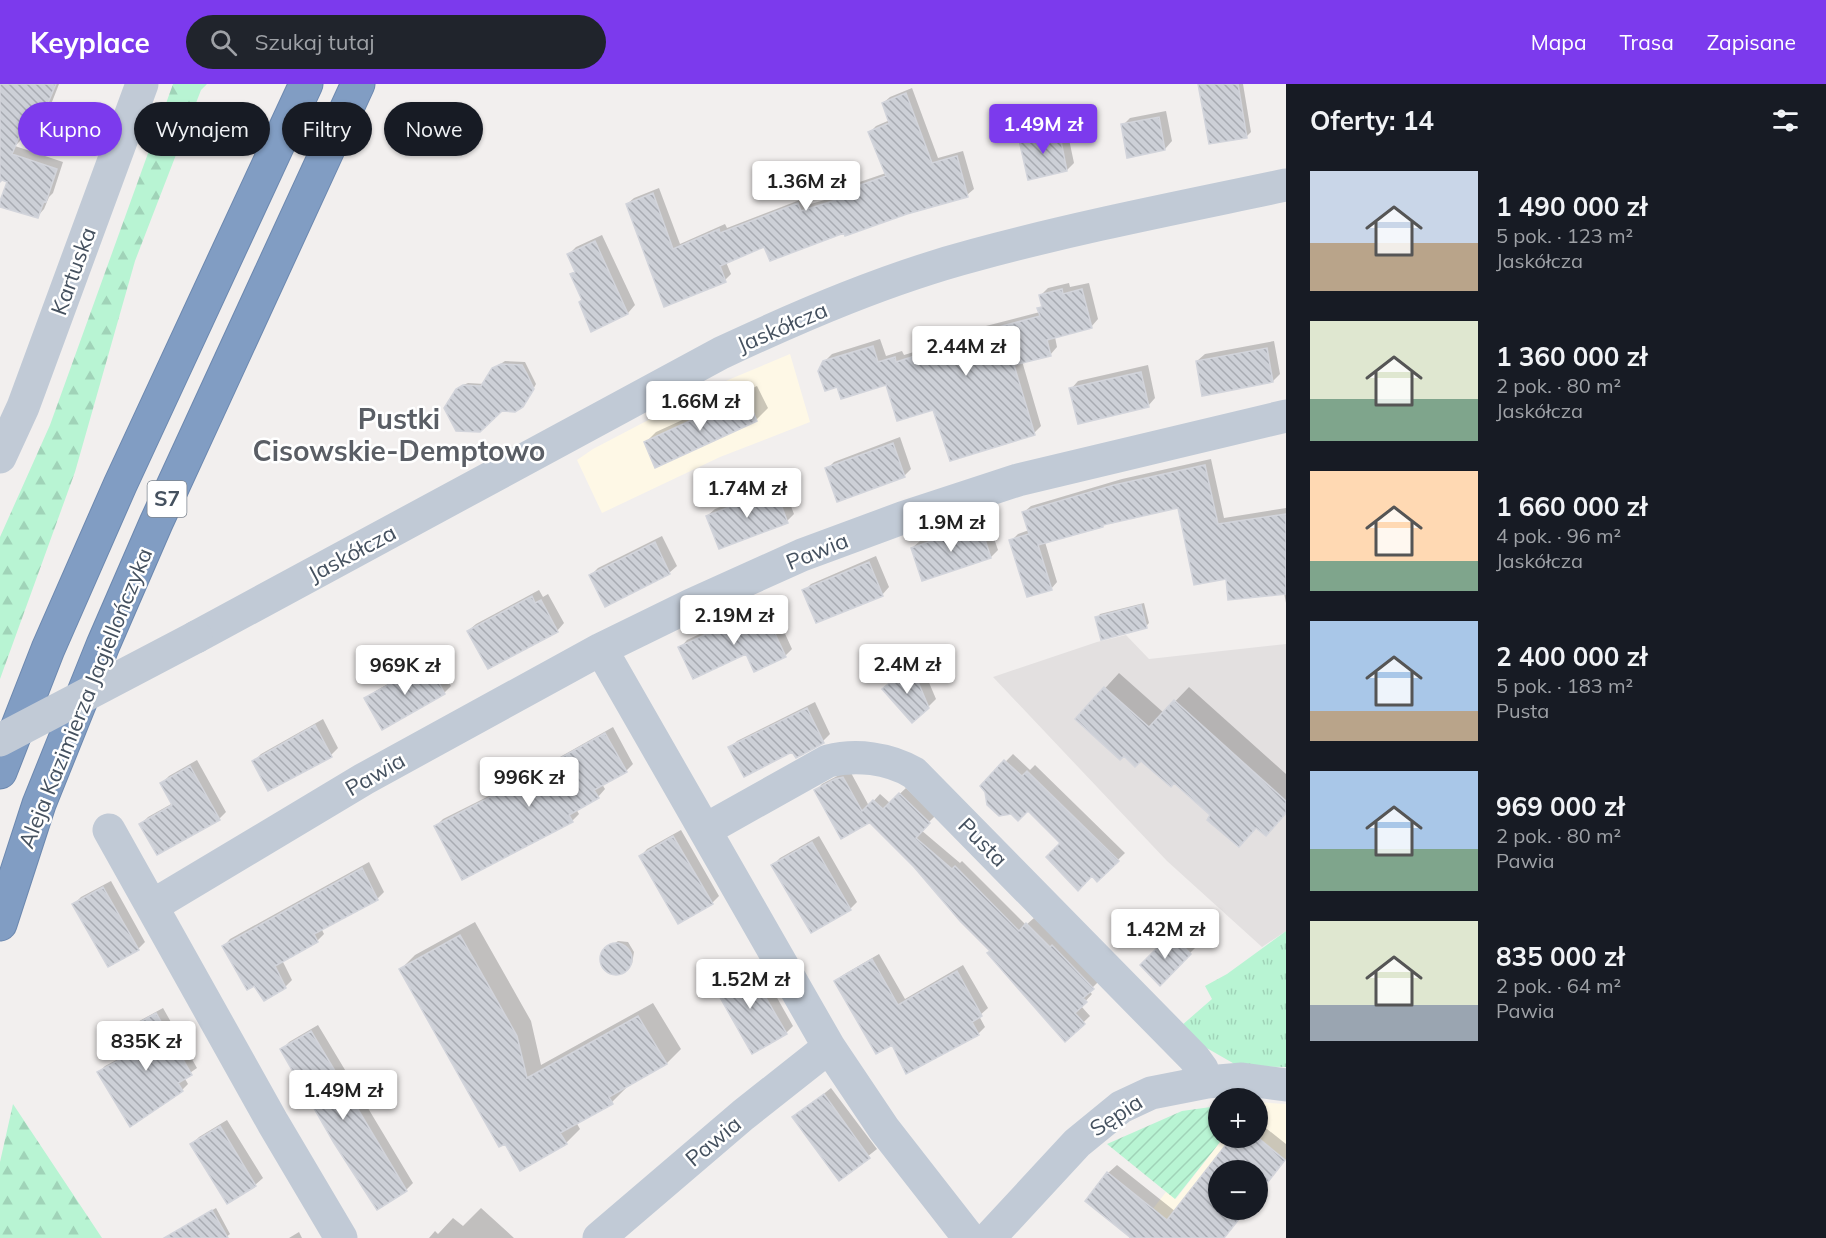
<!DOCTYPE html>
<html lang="pl">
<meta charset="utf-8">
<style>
:root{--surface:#171b24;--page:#20242c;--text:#f1f3f6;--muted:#9ea1a6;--accent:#7c3aed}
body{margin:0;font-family:Mulish,sans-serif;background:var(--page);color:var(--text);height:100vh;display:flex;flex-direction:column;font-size:22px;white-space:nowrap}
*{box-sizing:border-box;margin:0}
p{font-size:20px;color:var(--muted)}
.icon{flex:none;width:33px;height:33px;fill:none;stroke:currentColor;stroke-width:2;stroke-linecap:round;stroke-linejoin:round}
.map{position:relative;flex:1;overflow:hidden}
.sheet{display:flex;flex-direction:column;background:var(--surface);width:540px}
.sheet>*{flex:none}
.banner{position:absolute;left:18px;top:18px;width:570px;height:54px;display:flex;gap:12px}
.controls{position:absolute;left:1208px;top:1004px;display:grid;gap:12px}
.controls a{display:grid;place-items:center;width:60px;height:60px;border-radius:50%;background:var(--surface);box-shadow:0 2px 4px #0004;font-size:30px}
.price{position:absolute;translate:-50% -51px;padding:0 14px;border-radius:6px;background:#fff;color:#222;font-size:20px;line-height:39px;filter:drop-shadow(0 2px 3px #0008)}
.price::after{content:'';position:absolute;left:50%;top:36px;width:18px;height:14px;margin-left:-9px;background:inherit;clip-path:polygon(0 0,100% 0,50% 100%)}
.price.current{background:var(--accent);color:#fff}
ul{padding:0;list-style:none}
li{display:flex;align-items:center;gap:18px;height:150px;padding:0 24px}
li span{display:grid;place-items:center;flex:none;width:168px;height:120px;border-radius:0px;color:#555}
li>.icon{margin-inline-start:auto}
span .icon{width:72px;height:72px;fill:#fffc;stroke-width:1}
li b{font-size:26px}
h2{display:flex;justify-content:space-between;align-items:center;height:72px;padding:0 24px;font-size:26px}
.pill{padding:0 21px;border-radius:27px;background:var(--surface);box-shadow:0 2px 4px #0004;font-size:21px;line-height:54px}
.pill.current{background:var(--accent);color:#fff}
header{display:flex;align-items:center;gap:36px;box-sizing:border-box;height:84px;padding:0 30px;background:var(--accent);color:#fff}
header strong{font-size:28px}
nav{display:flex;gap:33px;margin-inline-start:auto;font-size:21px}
.search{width:420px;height:54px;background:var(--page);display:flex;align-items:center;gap:15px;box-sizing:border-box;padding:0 21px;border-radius:33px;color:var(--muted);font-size:22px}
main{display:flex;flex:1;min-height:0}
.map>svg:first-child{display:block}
.commercial{fill:#fef8e6}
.education{fill:#e3e0e0}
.grass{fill:url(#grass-tufts)}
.forest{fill:url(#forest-firs)}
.garden{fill:url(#garden-furrows)}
.shadow{fill:#0003}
.building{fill:url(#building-back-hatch);stroke:#d2d4db;stroke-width:1.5}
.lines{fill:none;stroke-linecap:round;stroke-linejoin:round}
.highway-casing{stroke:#6c88af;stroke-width:35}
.minor{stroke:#c1cad6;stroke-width:33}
.highway{stroke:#819dc3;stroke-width:33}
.minor-bridge{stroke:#c1cad6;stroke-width:33}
.labels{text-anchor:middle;stroke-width:5;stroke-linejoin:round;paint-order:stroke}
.shield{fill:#fff;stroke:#7d858f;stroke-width:1.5}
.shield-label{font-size:21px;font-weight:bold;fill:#45515f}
.street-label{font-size:22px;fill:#45515f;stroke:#fff}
.district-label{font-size:28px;font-weight:bold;fill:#5a5e65;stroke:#fff}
</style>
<header>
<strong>Keyplace</strong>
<div class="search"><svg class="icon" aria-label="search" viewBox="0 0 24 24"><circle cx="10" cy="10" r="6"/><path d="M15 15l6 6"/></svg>Szukaj tutaj</div>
<nav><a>Mapa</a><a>Trasa</a><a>Zapisane</a></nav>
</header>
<main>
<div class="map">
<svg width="1286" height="1154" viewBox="0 0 1286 1154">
<defs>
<pattern id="grass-tufts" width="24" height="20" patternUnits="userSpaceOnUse" patternTransform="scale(1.5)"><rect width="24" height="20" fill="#b8f4d3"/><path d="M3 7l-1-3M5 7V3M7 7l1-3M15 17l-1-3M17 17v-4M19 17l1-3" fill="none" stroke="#a0d3b8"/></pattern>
<pattern id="forest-firs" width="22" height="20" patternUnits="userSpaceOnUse" patternTransform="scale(1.5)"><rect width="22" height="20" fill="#b8f4d3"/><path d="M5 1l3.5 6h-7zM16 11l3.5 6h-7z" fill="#a0d3b8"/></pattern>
<pattern id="garden-furrows" width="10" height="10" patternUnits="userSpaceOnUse" patternTransform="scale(1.5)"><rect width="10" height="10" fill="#b8f4d3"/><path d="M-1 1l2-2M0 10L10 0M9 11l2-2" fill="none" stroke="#a0d3b8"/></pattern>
<pattern id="building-back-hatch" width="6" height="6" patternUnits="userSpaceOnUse" patternTransform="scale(1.5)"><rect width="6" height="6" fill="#cdd0d7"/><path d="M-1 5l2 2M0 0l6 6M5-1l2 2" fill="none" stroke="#a8abb2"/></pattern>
</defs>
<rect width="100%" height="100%" fill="#f2efee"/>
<path class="commercial" d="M790,270L810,338L720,373L602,429L577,376L593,365L677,321L728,296Z
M1257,1018L1286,1020V1075L1257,1112V1086H1218V1125H1247L1224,1154H1130L1166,1108L1176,1115L1224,1053H1257Z"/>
<path class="education" d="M1126,551L1149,575L1286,560V847L1262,863L1167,777L993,593L1097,558Z"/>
<path class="grass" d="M1286,847V983L1238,982L1191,955L1181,942L1212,915L1205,902L1227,890Z"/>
<path class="forest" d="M173,0H207L201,6L135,177L75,388L0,595V453L50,341Z
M13,1020L102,1154H0V1078Z"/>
<path class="garden" d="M1218,1022V1053H1224L1175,1115L1107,1060L1182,1027Z"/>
<path class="shadow" d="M6,0H59L50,23L43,29L33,25L20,57L15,62L63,78L53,109L49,113L44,125L37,133L9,97L0,94V15Z
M1199,0H1243L1251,48L1247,52L1210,58Z
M912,4L938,74L963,67L974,105L967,111L845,147L765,161L726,178L731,190L725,196L665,221L627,120L634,114L659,104L680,160L725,140L727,144L805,114L807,121L842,111L841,108L848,102L886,89L869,49L876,42L890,36L883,19L890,13Z
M1166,27L1172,57L1165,65L1123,41L1130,34Z
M1066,41L1074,79L1067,86L1021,57L1028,49Z
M602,151L635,221L628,229L592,246L583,215L572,190L576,187L569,170L576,163Z
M1069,199L1070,203L1089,199L1098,235L1091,243L1055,253L1057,263L1050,271L1022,277L1041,342L1034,349L934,324L887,299L838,301L824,278L832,270L880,255L886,272L902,267L904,271L943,259L951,251L1040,228L1039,224L1043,221L1040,212L1048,204Z
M1274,257L1280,290L1273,297L1197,277L1205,270Z
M505,277L525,278L536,300L526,318L461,302L468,299L485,300L493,285Z
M1148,281L1155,314L1148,322L1071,305L1078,297Z
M757,302L768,324L757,335L656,382L645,359L656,348Z
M900,353L911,385L904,392L827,385L834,378Z
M1211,375L1224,434L1286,424V519L1284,509L1227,493L1179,423L1105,439L1045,458L1057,498L1051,505L1011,457L1018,450L1029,446L1024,428L1031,422L1122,395Z
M782,399L794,430L787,437L707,432L715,425Z
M987,434L998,466L991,473L912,464L920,457Z
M662,452L677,482L669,489L591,491L598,484Z
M876,472L889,503L882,511L804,507L811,500Z
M539,506L543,513L548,510L564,539L557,547H468L476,540Z
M770,517L792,565L785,572L680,564L687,556Z
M1144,519L1149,539L1146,542L1097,534L1100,530Z
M435,573L451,602L444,609L366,615L374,608Z
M919,575L936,615L928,623L892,598Z
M1119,589L1164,629L1189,603L1286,690V729L1266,750L1257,742L1212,731L1175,697L1141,675L1124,670L1077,635Z
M815,618L830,650L823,657L793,666L730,664L737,657Z
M323,635L338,664L331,671L254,677L261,670Z
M613,643L633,680L626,687L602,700L605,705L598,713L576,725L579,730L572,737L436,742L443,735L507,703Z
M1013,670L1030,686L1035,681L1125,769L1097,796L1028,725L987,707L982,702Z
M197,676L226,728L219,735L141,740L148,733L173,719L162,699L169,692Z
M850,687L869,722L880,710L890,719L906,704L935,732L921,746L960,779L962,777L1026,841L1034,834L1099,897L1089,907L1092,910L1081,922L1090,932L1065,956L992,867L916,782L870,737L868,738L816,707L822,700L843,689Z
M681,746L719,812L712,819L641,772L647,765Z
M819,752L857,818L850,825L773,781L780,774Z
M369,778L384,808L378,814L321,844L324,850L317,857L282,876L292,896L285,903L224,862L230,855Z
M111,797L145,858L138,865L74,820L81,813Z
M475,838L531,937L541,981L653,919L681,965L667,979L625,1002L626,1004L612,1018L576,1038L580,1045L566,1059L401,885L415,871Z
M1179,844L1197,862L1160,899L1142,881Z
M618,857L628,858L634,868L632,880L618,890L607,888L601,878L603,867Z
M879,870L905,915L963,881L988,924L979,932L985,943L978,950L892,958L836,897L843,891Z
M755,875L793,942L786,949L715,901L722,894Z
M163,924L197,984L184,993L188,1000L182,1006L99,988L105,982L137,965L126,947L132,941Z
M318,941L413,1099L406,1106L282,966L289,958Z
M831,1004L877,1065L839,1095L794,1034Z
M227,1036L263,1094L255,1101L192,1060L199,1053Z
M1257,1037L1286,1060V1075L1257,1112V1086H1218V1125H1247L1224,1154H1129L1131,1152L1108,1089L1117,1081L1176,1128L1234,1053H1257Z
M216,1124L230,1150L225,1154H199L194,1137Z
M481,1124L514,1154H429L435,1147L438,1150L453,1134L463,1142Z
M299,1148L302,1154H289Z"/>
<path class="building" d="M0,0H56L43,31L31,25L12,70L57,85L46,118L44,117L38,134L0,123V117L7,98L2,96L0,98Z
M1198,0H1238L1247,54L1209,60Z
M906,9L932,79L957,72L968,113L907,130L845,152L844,149L770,177L764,163L720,182L726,198L664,223L626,120L653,109L673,165L719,145L720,149L798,119L801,127L842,114L840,108L886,92L868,48L889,39L882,19Z
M1159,33L1165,66L1127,74L1121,40Z
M1059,47L1067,87L1028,96L1019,56Z
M595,157L628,230L591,248L579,218L582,216L570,190L575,188L567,170Z
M1062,205L1063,210L1082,205L1092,244L1047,256L1051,272L1014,281L1035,351L950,377L933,326L897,337L886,301L841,315L837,303L825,307L818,287L823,277L873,262L878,278L895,273L896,278L943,263L942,258L1040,232L1037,224L1042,223L1039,211Z
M1267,264L1273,298L1202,312L1196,277Z
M501,280L522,281L527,290L534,305L523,323L515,328L502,327L480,348L456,347L444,324L456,305L463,301L481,302L492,284Z
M1141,288L1149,323L1078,340L1069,304Z
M746,311L757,337L655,384L644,358Z
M893,359L905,393L837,418L825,384Z
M1205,381L1218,440L1286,430V510L1228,516L1226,495L1194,501L1178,424L1103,441V443L1038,461L1052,506L1027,513L1009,456L1029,450L1022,428L1114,401Z
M775,405L788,439L719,465L706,432Z
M980,440L991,474L922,497L911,464Z
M655,458L670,490L605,523L589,491Z
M869,478L883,512L816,539L802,506Z
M532,512L535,519L541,516L558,548L488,585L467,547Z
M1141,521L1147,544L1101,556L1095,533Z
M763,524L786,573L754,588L746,570L693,595L678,563Z
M428,579L445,610L382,646L364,614Z
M911,581L929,624L912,639L882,605Z
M1104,603L1149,643L1174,616L1286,717V729L1266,752L1256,744L1239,763L1207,736L1210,731L1174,699L1171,703L1141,677L1135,683L1124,672L1120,676L1075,635Z
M807,624L824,659L796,674L792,668L744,693L728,663Z
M315,641L332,673L268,707L252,677Z
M605,649L627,688L594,706L599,714L569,731L573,738L462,796L434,742L498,709Z
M1004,676L1022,692L1027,687L1119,777L1097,798L1092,792L1078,807L1046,773L1060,759L1028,727L1018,737L1011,730L999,732L987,721L985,708L980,702Z
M190,682L220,736L157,771L139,740L172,721L160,699Z
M843,693L862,727L873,716L883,725L899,709L930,739L916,754L952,785L955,782L1019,847L1026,839L1050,863L1052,861L1094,905L1083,914L1087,918L1075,929L1085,940L1065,958L987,869L990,867L960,837L914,783L867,736L869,739L841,755L814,706L835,695Z
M673,752L713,820L678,840L639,772Z
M812,758L851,826L811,849L771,781Z
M362,784L378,816L314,850L318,858L275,882L286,904L264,917L254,902L247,906L222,862Z
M103,803L139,866L108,883L72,820Z
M1171,850L1191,870L1160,902L1140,881Z
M460,851L517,952L527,994L638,932L667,980L609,1013L613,1020L560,1049L567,1060L520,1087L505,1060L499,1063L399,885Z
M600 875a16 16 0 1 1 32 0a16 16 0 1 1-32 0Z
M872,875L898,921L957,887L982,932L972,938L979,951L906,990L892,961L876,970L834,897Z
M747,881L787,950L752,970L713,901Z
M156,929L192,991L178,999L183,1007L130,1043L97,988L136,967L124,947Z
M311,947L407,1107L377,1126L334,1059L280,965Z
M824,1010L870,1074L839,1097L792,1033Z
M220,1042L256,1102L227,1120L190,1060Z
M1232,1053H1257L1285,1076L1257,1112V1086H1218V1125H1247L1224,1154H1131L1085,1117L1107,1088L1167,1136Z
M212,1126L228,1154H164Z"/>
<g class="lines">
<g class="highway-casing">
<path id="highway" d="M0,688L48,565L120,401L306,0
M0,840L39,720L103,561L156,439L358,0"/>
</g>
<path class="minor" d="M0,373L23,323L142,0
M196,553L721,269C802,231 888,194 975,171C1078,143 1182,123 1286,101
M601,565L829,963L884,1045L969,1154
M109,746L273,1039L341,1154
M705,746L828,677C856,670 889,674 914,689L1194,974L1202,985L1207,998
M152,822L364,695L601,565L691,521L802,471L902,434L1018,396L1286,332
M599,1154L743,1031L829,963
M989,1154L1077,1059L1121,1023L1151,1009L1207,998L1242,995L1286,1001"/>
<use href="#highway" class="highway"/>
<path class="minor-bridge" d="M0,656L196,553"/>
</g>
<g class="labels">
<rect class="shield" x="147.5" y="397" width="39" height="36" rx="4.5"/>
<g class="shield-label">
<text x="167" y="422">S7</text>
</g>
<g class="street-label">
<text transform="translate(73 187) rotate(-70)" y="8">Kartuska</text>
<text transform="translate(782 243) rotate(-23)" y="8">Jaskółcza</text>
<text transform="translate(817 467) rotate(-22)" y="8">Pawia</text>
<text transform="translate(352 469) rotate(-28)" y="8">Jaskółcza</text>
<text transform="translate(85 614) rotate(-68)" y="8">Aleja Kazimierza Jagiellończyka</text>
<text transform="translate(375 690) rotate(-30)" y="8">Pawia</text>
<text transform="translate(983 758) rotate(45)" y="8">Pusta</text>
<text transform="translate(1116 1031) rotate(-33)" y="8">Sępia</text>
<text transform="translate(713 1057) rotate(-40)" y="8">Pawia</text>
</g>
<g class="district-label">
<text x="399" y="345">Pustki<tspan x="399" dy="32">Cisowskie-Demptowo</tspan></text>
</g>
</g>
</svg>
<div class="controls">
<a>+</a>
<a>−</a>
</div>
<b class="price current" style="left:1043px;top:71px">1.49M zł</b>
<b class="price" style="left:806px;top:128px">1.36M zł</b>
<b class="price" style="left:966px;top:293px">2.44M zł</b>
<b class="price" style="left:700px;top:348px">1.66M zł</b>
<b class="price" style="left:747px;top:435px">1.74M zł</b>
<b class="price" style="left:951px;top:469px">1.9M zł</b>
<b class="price" style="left:734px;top:562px">2.19M zł</b>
<b class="price" style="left:907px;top:611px">2.4M zł</b>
<b class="price" style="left:405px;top:612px">969K zł</b>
<b class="price" style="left:529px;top:724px">996K zł</b>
<b class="price" style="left:1165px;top:876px">1.42M zł</b>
<b class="price" style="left:750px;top:926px">1.52M zł</b>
<b class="price" style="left:146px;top:988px">835K zł</b>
<b class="price" style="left:343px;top:1037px">1.49M zł</b>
<div class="banner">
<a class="pill current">Kupno</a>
<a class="pill">Wynajem</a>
<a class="pill">Filtry</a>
<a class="pill">Nowe</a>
</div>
</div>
<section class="sheet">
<h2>Oferty: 14<svg class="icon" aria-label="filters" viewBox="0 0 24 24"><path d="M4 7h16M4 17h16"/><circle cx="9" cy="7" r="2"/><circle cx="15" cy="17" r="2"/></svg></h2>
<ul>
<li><span style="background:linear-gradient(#c9d6e8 60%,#b9a48a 0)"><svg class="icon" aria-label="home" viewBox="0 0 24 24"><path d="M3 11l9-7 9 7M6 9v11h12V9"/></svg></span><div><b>1 490 000 zł</b><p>5 pok. · 123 m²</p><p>Jaskółcza</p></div></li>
<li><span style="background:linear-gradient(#dfe7d0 65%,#7fa58c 0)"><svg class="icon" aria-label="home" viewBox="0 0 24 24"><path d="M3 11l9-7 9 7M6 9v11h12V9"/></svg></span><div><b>1 360 000 zł</b><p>2 pok. · 80 m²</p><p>Jaskółcza</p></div></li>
<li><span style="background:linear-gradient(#ffd9b3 75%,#7fa58c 0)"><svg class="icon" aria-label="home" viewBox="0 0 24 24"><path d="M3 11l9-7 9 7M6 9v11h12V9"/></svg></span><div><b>1 660 000 zł</b><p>4 pok. · 96 m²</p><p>Jaskółcza</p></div></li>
<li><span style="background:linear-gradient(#a9c7e8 75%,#b9a48a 0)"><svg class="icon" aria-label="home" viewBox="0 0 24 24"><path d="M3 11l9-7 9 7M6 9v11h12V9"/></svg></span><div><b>2 400 000 zł</b><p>5 pok. · 183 m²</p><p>Pusta</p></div></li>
<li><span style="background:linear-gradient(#a9c7e8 65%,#7fa58c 0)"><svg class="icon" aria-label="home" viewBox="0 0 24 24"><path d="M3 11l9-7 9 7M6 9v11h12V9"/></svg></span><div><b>969 000 zł</b><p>2 pok. · 80 m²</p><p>Pawia</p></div></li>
<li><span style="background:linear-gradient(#dfe7d0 70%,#9aa5b1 0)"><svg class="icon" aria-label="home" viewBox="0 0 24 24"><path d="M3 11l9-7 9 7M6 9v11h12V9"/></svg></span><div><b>835 000 zł</b><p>2 pok. · 64 m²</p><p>Pawia</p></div></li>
</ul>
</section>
</main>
